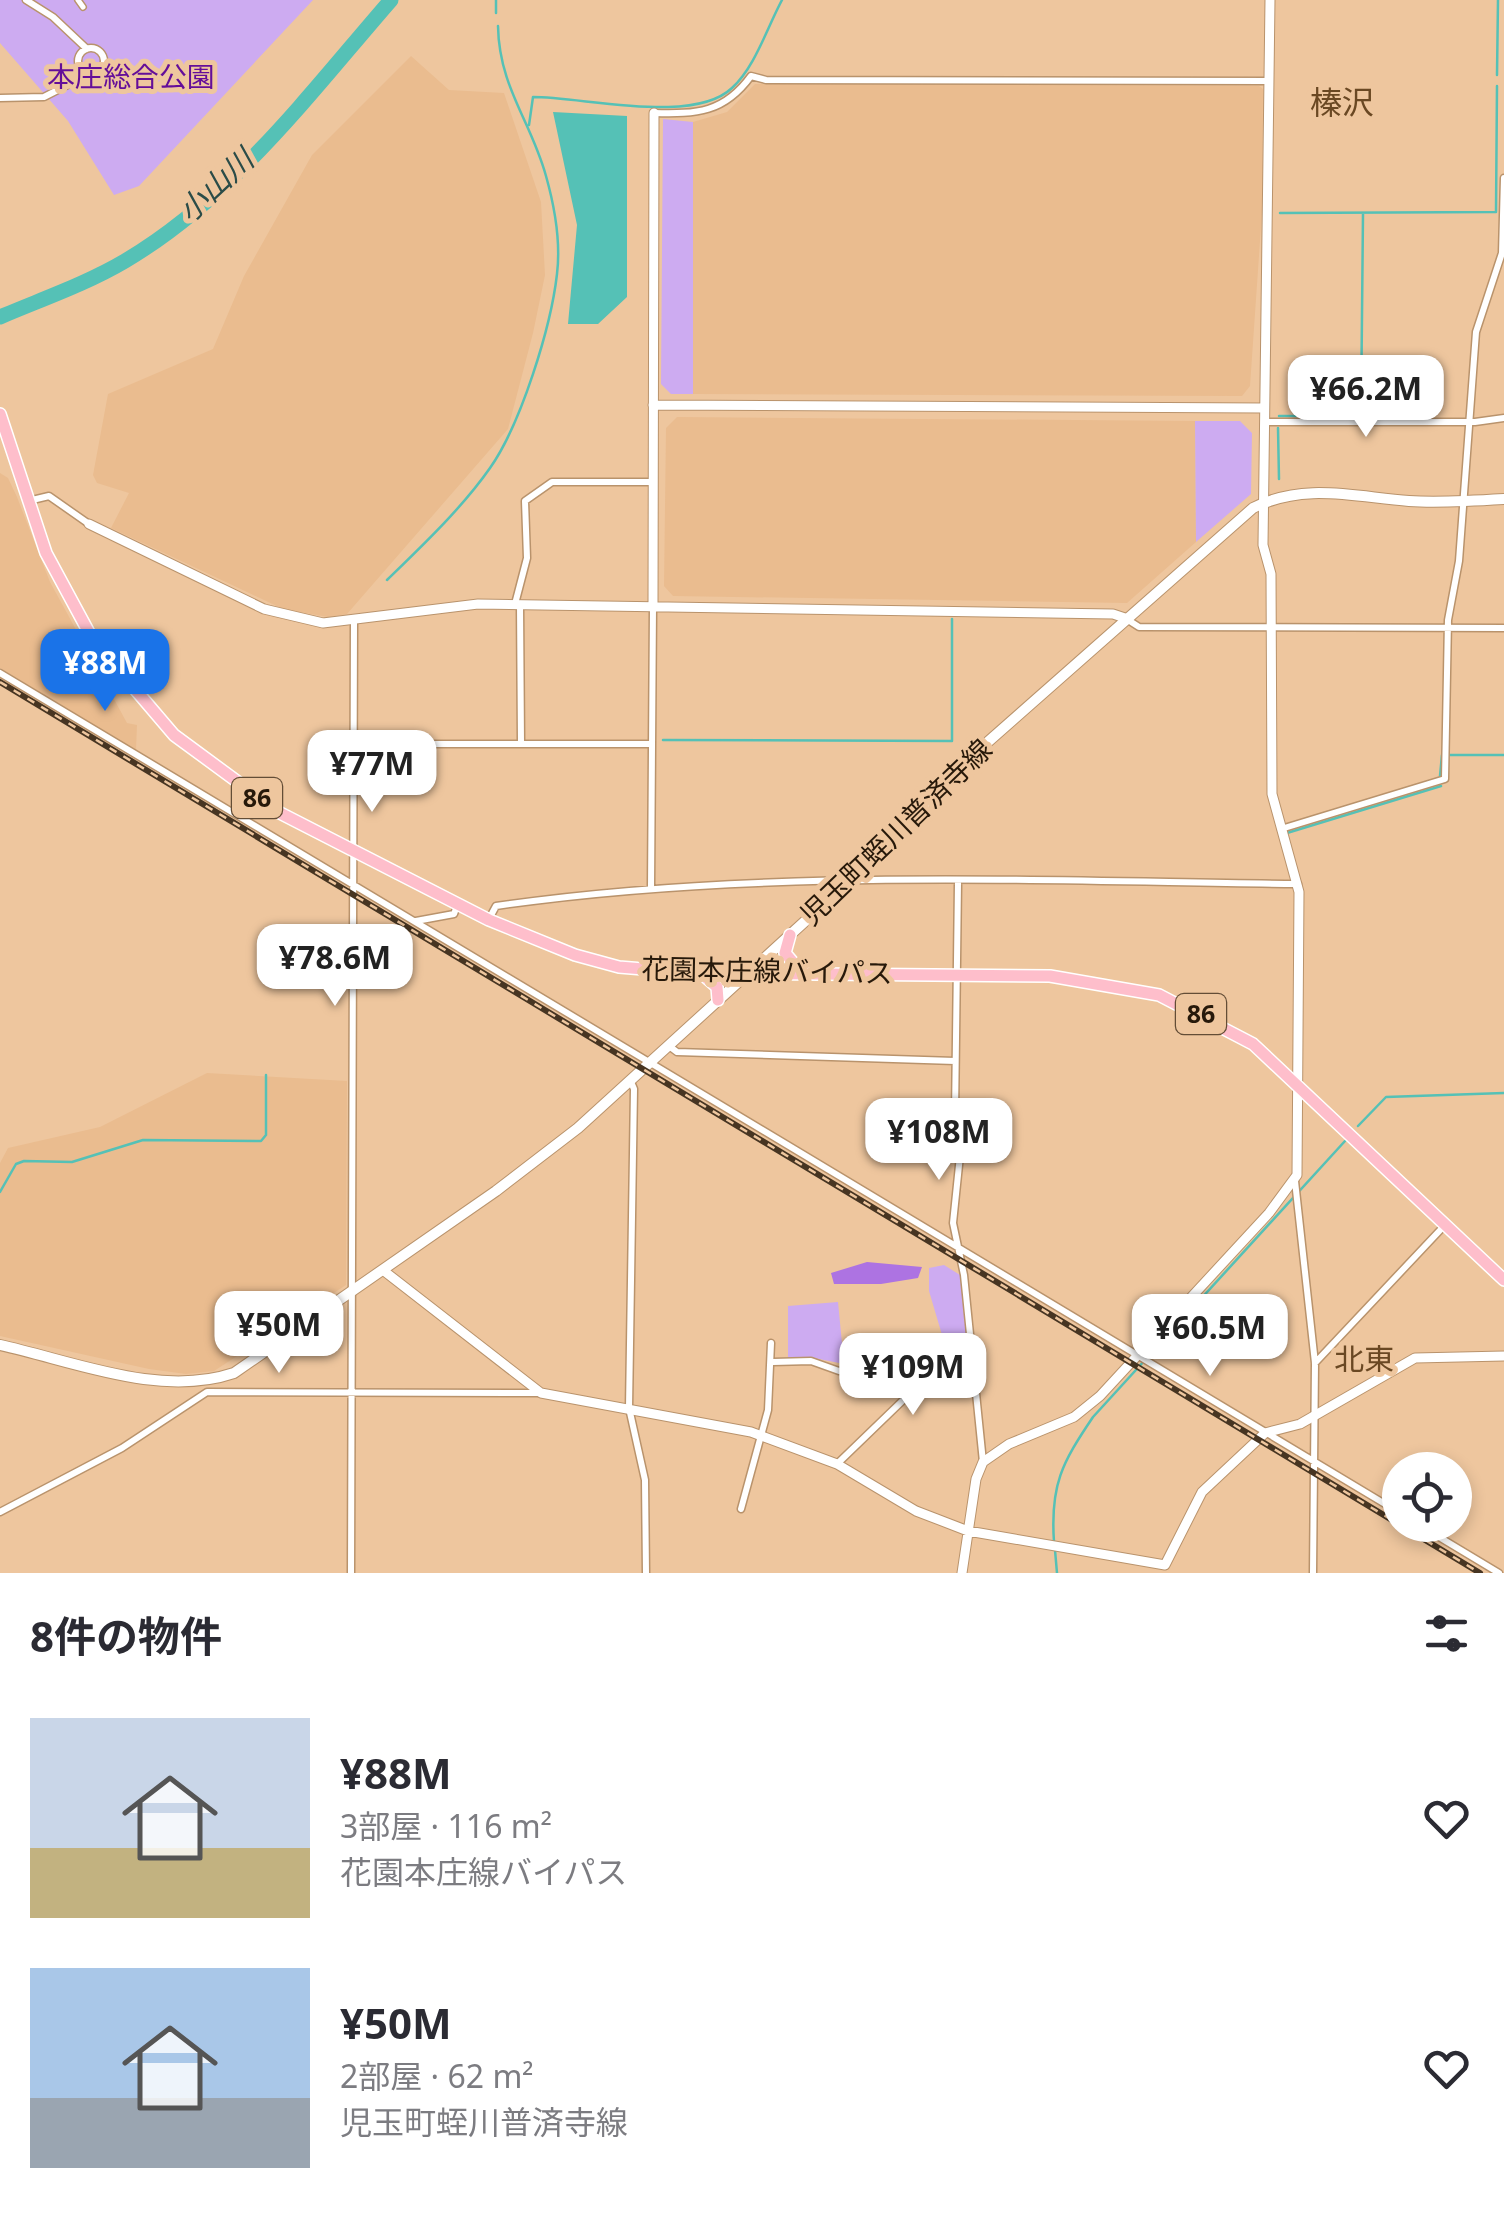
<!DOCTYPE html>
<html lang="ja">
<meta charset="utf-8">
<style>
:root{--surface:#fff;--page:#f7f7f7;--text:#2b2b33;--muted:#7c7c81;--accent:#1a73e8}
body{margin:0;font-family:"Noto Sans","Noto Sans JP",sans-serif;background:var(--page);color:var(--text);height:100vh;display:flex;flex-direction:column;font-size:38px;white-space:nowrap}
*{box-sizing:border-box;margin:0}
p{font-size:32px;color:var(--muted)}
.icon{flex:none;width:55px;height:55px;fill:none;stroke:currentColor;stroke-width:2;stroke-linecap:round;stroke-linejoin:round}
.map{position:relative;height:1573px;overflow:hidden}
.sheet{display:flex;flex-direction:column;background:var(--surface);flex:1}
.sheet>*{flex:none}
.tools{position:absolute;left:1382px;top:1452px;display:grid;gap:20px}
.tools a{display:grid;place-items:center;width:90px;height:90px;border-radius:50%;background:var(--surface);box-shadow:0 5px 15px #0003;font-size:50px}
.price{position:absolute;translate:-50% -85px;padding:0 22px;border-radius:20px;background:#fff;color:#222;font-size:32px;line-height:65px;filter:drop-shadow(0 2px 5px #0008)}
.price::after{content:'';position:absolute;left:50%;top:60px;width:30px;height:22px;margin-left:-15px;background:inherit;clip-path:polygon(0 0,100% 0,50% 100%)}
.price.selected{background:var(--accent);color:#fff}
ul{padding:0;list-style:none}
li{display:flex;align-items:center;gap:30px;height:250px;padding:0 30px}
li span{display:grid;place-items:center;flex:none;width:280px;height:200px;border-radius:0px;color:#555}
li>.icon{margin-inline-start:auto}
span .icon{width:120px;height:120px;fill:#fffc;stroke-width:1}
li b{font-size:42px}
h2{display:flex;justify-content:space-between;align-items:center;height:120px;padding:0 30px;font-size:42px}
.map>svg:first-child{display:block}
.built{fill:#eabc8f}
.green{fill:#cdabf1}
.forest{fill:#ad73e2}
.water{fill:#55c1b6}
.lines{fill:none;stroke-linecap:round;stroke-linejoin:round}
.stream{stroke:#55c1b6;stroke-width:2.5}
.river{stroke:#55c1b6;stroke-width:15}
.pedestrian-casing{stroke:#b9936c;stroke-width:8}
.minor-casing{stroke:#b9936c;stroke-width:9}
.tertiary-casing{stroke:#b9936c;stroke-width:11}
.secondary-casing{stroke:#b9936c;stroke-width:12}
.primary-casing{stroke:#fff;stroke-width:14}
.pedestrian{stroke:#fff;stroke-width:5}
.minor{stroke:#fff;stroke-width:6}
.tertiary{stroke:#fff;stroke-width:9}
.secondary{stroke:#fff;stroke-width:10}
.primary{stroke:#febecb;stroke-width:11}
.rail-casing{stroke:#473522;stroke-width:6}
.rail{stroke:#eec69e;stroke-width:2.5;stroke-dasharray:8;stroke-linecap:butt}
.labels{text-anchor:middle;stroke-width:10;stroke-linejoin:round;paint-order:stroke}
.shield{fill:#eec69e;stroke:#634d36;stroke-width:2.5}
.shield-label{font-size:25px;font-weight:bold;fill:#27190a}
.park-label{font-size:28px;fill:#640e99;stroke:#eec69e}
.street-label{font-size:28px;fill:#27190a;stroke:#eec69e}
.water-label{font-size:30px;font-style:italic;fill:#2b4c48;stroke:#eec69e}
.neighbourhood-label{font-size:30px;fill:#6a4823;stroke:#eec69e}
.quarter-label{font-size:32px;fill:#6a4823;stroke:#eec69e}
</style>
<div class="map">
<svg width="1504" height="1573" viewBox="0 0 1504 1573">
<rect width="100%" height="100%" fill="#eec69e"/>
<path class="built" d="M411,56L449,90L504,93L541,202L545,275L533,333L508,429L347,614L328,617L283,609L111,528L129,493L97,483L93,475L108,394L213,349L244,276L312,155Z
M755,84L1259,86L1263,89L1262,212L1250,386L1242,396L693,394V122L727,112Z
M677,417L1195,421L1196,542L1127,603L673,596L664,586L666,428Z
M0,473L8,478L17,497L50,582L127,723L137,725L136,750L0,668Z
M207,1073L347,1081L346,1285L214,1371L186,1374L149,1369L0,1336V1163L8,1148L100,1127Z"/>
<path class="green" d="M0,0H313L139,186L114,195L68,121L0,43Z
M663,119L693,122V394H671L661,384Z
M1195,421H1240L1252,433L1251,494L1196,542Z
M944,1265L960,1275L967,1342L945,1345L929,1291V1268Z
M838,1302L844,1364L814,1358L788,1359V1306Z"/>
<path class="forest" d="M867,1262L922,1267L918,1278L881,1284H834L831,1273Z"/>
<path class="water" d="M553,112L627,116V297L598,324H568L577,225Z"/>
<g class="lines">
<path class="stream" d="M496,13V0
M1497,75L1498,0
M529,125L533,97C585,97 693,125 732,88C755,67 767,28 782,0
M1280,213L1496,212L1497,86
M1279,416H1361L1363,214
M1278,428L1279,479
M387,580C423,545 462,508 490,468C521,424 551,327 557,274C561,241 555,208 546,176C531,121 499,87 498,26
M663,740L952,741V619
M1450,755H1504
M1440,776L1442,755
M1287,833L1441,786
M1358,1126L1386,1097L1504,1093
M0,1192L16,1164L24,1161L72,1162L143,1140L261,1141L266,1135V1075
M1054,1542C1050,1485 1062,1463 1093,1417L1345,1141
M1055,1550L1057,1573"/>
<path class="river" d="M0,317C42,299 86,284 125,261C233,197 310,93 391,0"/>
<g class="pedestrian-casing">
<path id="pedestrian" d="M78,0L83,7"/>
</g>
<g class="minor-casing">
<path id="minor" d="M26,0L53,17L87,49
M78 61a13 13 0 1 1 26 0a13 13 0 1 1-26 0Z
M0,98L44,97L89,74
M654,113C697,114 724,113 751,76L766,80L1269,81
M1265,422H1475L1504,418
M28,501L49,496L89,524
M515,604L527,558L525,501L552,482H653
M520,605L521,743
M1125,618L1139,627L1504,628
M0,673C468,952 933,1233 1400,1513
M353,744H649
M1281,829L1445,779L1448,620L1459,561L1476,332L1502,253L1504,178
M958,883L955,1115L961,1146L953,1223L964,1275L983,1462
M651,888L653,607
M489,919L496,906C757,868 1034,881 1298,884
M416,921L454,914L457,906
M669,1046L677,1052L955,1061
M631,1082L634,1089L629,1408L645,1480L646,1573
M1295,1181L1315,1363L1313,1573
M773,1362L811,1361L839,1371L969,1350
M1315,1363L1444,1226
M837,1464L954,1351
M741,1509L768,1410L771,1343
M0,1512L122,1448L207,1392L541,1393
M1419,1525L1499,1573
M351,1573L354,621"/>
</g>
<g class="tertiary-casing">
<path id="tertiary" d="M653,405L1264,408
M89,524L264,609L323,623L478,604L1113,614L1125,618
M653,607L654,113
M384,1271L541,1393L751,1432L837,1464L916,1511L968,1531L1165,1565L1202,1492L1265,1433L1300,1424L1415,1358L1504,1356
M962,1573L976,1479L983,1462L1009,1444L1074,1417L1100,1396L1269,1213L1297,1175L1299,892L1272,794L1271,574L1263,545L1270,0"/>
</g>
<g class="secondary-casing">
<path id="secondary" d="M0,1345C73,1361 160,1398 234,1373L496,1191L578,1128L847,883L973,755L1253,508C1304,482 1355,497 1409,501C1440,503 1472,501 1504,499"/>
</g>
<g class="primary-casing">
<path id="primary" d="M0,414L46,553L93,640L174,735L280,813L489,920L575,955L619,967L692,973L1050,976L1159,995L1253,1044L1504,1280
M790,935L785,953L802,973
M701,973L717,987L718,1000"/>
</g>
<use href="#pedestrian" class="pedestrian"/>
<use href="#minor" class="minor"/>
<use href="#tertiary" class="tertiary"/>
<use href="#secondary" class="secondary"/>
<use href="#primary" class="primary"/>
<g class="rail-casing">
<path id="rail" d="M0,682L1480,1573"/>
</g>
<use href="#rail" class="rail"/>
</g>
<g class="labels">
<g class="shield">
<rect x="232" y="778" width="50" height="40" rx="8"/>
<rect x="1176" y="994" width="50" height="40" rx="8"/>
</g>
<g class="shield-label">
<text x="257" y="807">86</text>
<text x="1201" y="1023">86</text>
</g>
<g class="park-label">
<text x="131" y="87">本庄総合公園</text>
</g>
<g class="street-label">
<text transform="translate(896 832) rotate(-44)" y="10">児玉町蛭川普済寺線</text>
<text transform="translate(767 971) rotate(1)" y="10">花園本庄線バイパス</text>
</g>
<g class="water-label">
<text transform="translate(216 186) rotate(-43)" y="10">小山川</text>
</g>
<g class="neighbourhood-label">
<text x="1364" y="1370">北東</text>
</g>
<g class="quarter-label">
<text x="1342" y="114">榛沢</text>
</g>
</g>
</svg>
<div class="tools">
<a><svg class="icon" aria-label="locate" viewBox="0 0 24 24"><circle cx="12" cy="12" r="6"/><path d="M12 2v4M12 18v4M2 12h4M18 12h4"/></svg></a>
</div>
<b class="price" style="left:1366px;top:440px">¥66.2M</b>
<b class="price selected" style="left:105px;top:714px">¥88M</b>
<b class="price" style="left:372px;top:815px">¥77M</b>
<b class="price" style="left:335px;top:1009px">¥78.6M</b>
<b class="price" style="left:939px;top:1183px">¥108M</b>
<b class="price" style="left:279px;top:1376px">¥50M</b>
<b class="price" style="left:1210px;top:1379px">¥60.5M</b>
<b class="price" style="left:913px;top:1418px">¥109M</b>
</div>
<section class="sheet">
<h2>8件の物件<svg class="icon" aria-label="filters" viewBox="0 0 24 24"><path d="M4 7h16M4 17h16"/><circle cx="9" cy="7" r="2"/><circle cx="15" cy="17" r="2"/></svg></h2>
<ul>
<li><span style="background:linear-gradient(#c9d6e8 65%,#c2b280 0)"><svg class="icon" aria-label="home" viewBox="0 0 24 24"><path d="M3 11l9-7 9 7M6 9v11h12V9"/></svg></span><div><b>¥88M</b><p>3部屋 · 116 m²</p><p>花園本庄線バイパス</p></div><svg class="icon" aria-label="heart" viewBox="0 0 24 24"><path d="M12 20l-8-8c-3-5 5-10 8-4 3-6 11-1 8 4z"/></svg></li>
<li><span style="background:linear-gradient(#a9c7e8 65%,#9aa5b1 0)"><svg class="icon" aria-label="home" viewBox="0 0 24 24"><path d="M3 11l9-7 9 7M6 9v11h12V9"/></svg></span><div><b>¥50M</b><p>2部屋 · 62 m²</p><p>児玉町蛭川普済寺線</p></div><svg class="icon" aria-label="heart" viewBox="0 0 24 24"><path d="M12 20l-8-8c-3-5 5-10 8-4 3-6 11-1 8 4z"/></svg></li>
</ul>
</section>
